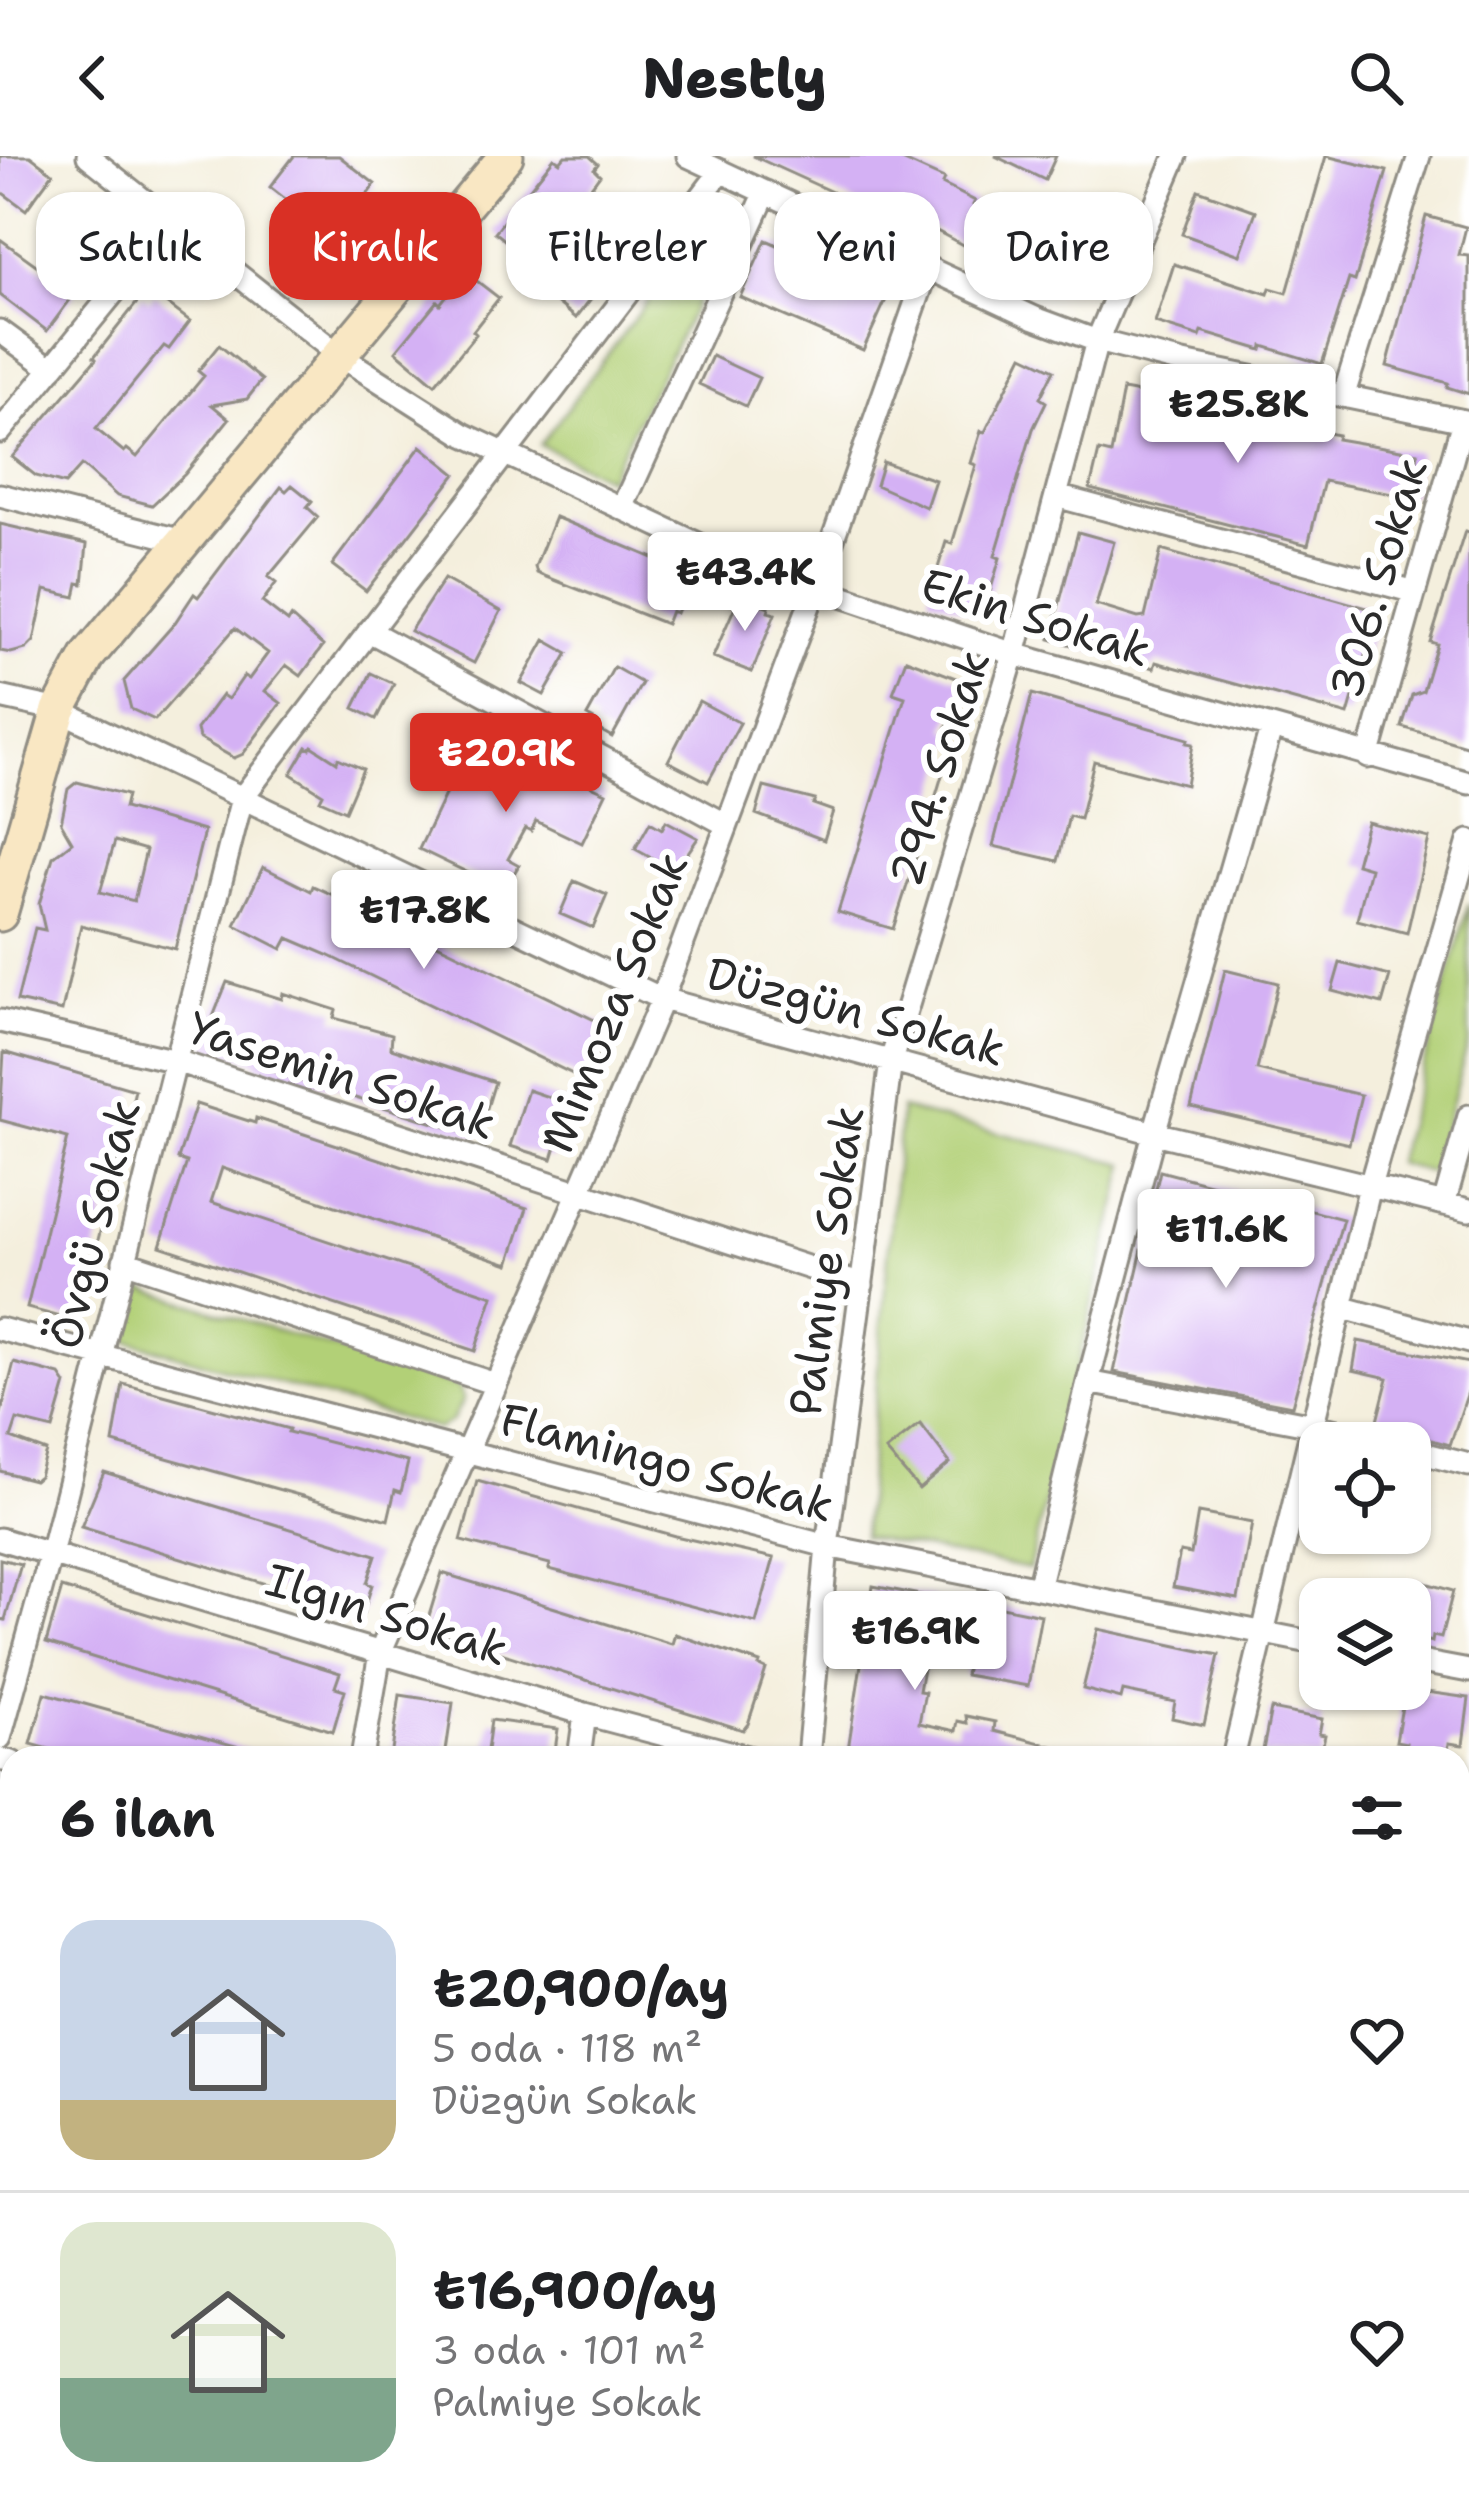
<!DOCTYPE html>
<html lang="tr">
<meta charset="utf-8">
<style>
:root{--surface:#fff;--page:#f2f2f2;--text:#202124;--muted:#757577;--line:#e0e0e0;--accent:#d93025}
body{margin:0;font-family:"Shantell Sans",sans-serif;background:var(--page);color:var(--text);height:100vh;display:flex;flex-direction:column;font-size:45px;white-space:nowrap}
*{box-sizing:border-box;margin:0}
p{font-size:39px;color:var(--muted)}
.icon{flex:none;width:66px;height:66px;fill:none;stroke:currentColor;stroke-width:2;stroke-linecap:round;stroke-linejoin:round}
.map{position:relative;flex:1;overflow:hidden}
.drawer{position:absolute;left:0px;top:1590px;width:1470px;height:771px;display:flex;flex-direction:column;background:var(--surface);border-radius:36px 36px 0 0;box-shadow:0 3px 9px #0004}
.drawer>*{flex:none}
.hud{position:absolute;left:36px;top:36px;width:1398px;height:108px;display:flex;gap:24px}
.controls{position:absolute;left:1299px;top:1266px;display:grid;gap:24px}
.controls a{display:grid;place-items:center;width:132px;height:132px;border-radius:24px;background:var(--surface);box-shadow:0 3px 9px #0004;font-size:60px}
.price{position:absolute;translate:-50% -102px;padding:0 27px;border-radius:12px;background:#fff;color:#222;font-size:39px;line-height:78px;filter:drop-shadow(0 3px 6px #0008)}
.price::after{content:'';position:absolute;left:50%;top:72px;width:36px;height:27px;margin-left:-18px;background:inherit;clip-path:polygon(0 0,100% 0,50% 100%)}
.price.current{background:var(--accent);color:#fff}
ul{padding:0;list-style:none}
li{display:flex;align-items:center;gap:36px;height:300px;padding:0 60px}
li+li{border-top:3px solid var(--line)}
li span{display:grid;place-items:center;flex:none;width:336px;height:240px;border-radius:36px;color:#555}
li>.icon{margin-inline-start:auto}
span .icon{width:144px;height:144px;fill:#fffc;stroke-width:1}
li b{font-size:51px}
h2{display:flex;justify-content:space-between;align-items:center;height:144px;padding:0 60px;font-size:51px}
.chip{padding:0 42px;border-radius:36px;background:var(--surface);box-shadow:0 3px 9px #0004;font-size:42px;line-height:108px}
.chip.current{background:var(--accent);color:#fff}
header{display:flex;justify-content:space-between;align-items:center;height:156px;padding:0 60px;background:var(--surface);font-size:54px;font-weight:800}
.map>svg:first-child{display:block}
.green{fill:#b2d077;stroke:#6e7e51;stroke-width:3}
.building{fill:#d4b1f4;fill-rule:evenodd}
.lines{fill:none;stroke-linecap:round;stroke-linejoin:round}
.street-casing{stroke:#908d84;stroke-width:27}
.secondary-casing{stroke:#908d84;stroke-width:39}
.street{stroke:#fff;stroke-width:21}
.secondary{stroke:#f9e7c3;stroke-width:33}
.labels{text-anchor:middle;stroke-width:12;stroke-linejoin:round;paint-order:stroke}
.street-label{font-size:45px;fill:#2b2b2b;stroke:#fff}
</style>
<header><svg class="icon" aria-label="back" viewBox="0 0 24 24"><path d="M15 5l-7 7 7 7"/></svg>Nestly<svg class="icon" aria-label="search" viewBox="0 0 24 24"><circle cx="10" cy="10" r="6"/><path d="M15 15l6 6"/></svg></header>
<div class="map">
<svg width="1469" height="2360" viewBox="0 0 1469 2360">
<rect width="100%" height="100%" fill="#fff"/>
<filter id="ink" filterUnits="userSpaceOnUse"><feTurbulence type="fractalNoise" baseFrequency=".00833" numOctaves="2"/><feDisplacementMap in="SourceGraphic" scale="24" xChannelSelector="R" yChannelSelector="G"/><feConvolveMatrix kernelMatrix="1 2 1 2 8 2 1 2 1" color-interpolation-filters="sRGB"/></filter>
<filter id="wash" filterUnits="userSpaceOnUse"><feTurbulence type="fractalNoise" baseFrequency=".004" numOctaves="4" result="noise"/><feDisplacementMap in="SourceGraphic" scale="48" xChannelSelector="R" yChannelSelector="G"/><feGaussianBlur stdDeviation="2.7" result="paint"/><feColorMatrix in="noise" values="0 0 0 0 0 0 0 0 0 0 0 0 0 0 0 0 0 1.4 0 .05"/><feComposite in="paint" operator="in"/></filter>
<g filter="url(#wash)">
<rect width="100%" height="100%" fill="#f4efdd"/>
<path class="green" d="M722,45L743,54L608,322L540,289Z
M1469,747V884L1432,1017L1396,1007Z
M901,953L1126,1008L1029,1413L863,1380Z
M141,1132L458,1231L463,1244L452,1265L438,1273L125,1184Z"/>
<g id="blocks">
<path class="building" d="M0,0H30L53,17L26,54L0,35Z
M294,0H339L375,28L364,43L372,49L351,76L341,68L332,80L270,31Z
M565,0H589L598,8L594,13L600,19L562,69L615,111L576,162L543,135L552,124L495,76L554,2L560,6Z
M753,0H893L944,23L942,28L975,45L973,49L990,59L1026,72L1005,112L924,68L920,76Z
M995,0H1056L1045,24Z
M1326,0L1387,15L1355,125L1349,123L1322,208L1263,190L1262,194L1202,176L1200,181L1155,167L1174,108L1268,138L1270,132L1287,137Z
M1198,34L1256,55L1240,99L1182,78Z
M1426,60L1466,71L1459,99L1469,100V238L1447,231L1448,227L1387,210Z
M0,83L75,137L47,175L0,139Z
M766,84L889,137L863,194L740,141Z
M469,119L499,142L473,175L476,178L435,228L396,195L437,145L440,148L462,120L466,123Z
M154,138L190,165L169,193L164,190L96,273L124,296L127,293L137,301L204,220L198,215L219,189L262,224L247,243L212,249L229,263L185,318L152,349L117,340L82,309L65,328L36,320L12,301L96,203L94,201L143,139L149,145Z
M1023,199L1054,214L1040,242L1046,246L1033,273L995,400L1000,402L983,460L929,441L946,386L952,388L976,309L971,307L981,275L985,276Z
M712,200L759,222L746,250L699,228Z
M1123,234L1259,260L1258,264L1338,279L1337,283L1418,297L1412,337L1408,341L1324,325L1308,389L1090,333L1099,295L1111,298Z
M421,290L456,318L366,435L332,409Z
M883,306L935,324L926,351L876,329Z
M292,329L312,345L307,351L318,361L268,421L276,427L262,446L288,466L291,461L323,490L301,520L286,509L265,535L281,547L243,598L234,602L199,582L197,573L222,539L228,543L244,520L249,523L268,497L235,472L155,564L131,553L124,525L174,468L194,438L198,441L281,331L286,335Z
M555,361L692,418L676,457L671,455L666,468L537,417L535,411Z
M0,368L87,388L83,428L78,427L75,441L45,434L34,485L26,493L11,497L0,495Z
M1465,375L1469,376V591L1402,571L1412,539L1423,535L1437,488L1430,486Z
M1078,376L1114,386L1096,449L1138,462L1145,461L1161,394L1378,455L1348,559L1156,506L1154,512L1050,483Z
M444,423L501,455L474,507L410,475Z
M740,439L769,451L768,456L775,458L752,516L713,501Z
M545,484L568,497L544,539L521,527Z
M906,503L964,525L946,573L955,576L934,646L893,773L838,756L905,541L893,537Z
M614,511L642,527L612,581L593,570L596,565L587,560Z
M371,517L394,528L376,563L354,552Z
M1032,538L1188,583L1187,587L1193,588L1186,629L1094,605L1080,663L1069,660L1058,705L993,690Z
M699,545L740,567L708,626L668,605Z
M312,590L337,606L338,602L363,613L345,655L320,644L323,638L291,618L307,591L310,593Z
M465,597L518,629L534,598L564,613L562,616L606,637L582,687L536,665L531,675L525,672L508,703L519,709L504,734L419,693Z
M77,626L127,639L124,652L204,675L175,793L81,769L62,855L17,845L35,772L45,774L39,748L53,701L72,686L61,667L68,633ZM115,685L146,694L134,745L100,736Z
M764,631L815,644L813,648L833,655L824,684L756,658Z
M666,665L698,682L675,715L635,693L650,666L662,673Z
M1367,666L1429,682L1407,777L1357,764L1370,712L1356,708Z
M263,711L311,735L313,730L375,758L613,873L587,925L328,799L288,782L282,793L235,769Z
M574,725L607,739L593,772L560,758Z
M1340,807L1390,820L1382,848L1332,835Z
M1225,814L1278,827L1257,914L1361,939L1349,988L1191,951Z
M227,826L282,843L283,837L336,854L334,862L392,878L391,892L495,926L478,981L352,941V937L336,931L301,925L256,909L257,905L207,893L214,873L209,871Z
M4,896L135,934L79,1161L69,1159L68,1163L27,1152L68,982L0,964Z
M528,934L569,948L552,1003L510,990Z
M196,948L255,967L256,962L527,1052L509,1108L222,1012L211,1046L493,1140L475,1195L160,1090L187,1006L178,1003Z
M1160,1015L1343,1063L1292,1250L1114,1216Z
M1358,1185L1469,1207V1233L1450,1289L1376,1269L1388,1222L1353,1214Z
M14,1207L60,1219L66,1228L53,1273L17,1264L11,1282L46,1295L39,1320L34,1324L0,1315V1261Z
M123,1228L289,1273L288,1276L408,1306L401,1336L395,1334L388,1364L113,1287Z
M920,1268L950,1307L919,1333L886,1295Z
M104,1316L376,1399L367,1427L372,1429L363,1458L81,1371Z
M477,1325L675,1380L774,1402L756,1467L549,1413L550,1408L461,1385Z
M1198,1357L1252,1367L1238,1443L1173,1431L1180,1396L1191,1398Z
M0,1403L21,1408L5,1464L0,1463Z
M442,1417L672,1488L675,1478L760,1507L759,1510L766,1513L748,1568L743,1574L425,1473Z
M1415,1424L1453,1435L1441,1482L1433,1480L1432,1486L1410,1480V1441Z
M873,1430L936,1442L919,1535L925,1536L919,1567L956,1575L958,1565L967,1567L966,1560L995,1566L994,1575L1072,1595L1071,1602L847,1600Z
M62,1432L340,1517L335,1531L345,1534L333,1575L46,1487Z
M978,1446L1041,1459L1028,1530L965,1519Z
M1098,1473L1219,1499L1204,1569L1172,1562L1175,1546L1123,1535L1121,1543L1083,1533Z
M1405,1533L1469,1542L1463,1589L1449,1587L1447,1602H1403L1406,1587L1396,1585Z
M45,1537L261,1597L260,1602H81L31,1588Z
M400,1539L453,1547L445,1602H391Z
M1271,1553L1322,1563L1319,1578L1325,1579L1320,1602L1262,1599Z
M491,1564L558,1573L554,1602H486Z"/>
</g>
</g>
<g filter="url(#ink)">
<use href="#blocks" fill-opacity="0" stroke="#908d84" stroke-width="3"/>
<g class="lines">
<g class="street-casing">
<path id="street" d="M88,0L339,199L463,278L726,401L1014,498L1469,627
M688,0L1035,162L1097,185L1183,207L1469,266
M0,175L52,213
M1344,238L1419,0
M0,276L172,65
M0,339L183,385
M1056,340L1415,436
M622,352L766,36
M369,475L727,669
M0,541L59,554L662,843L1154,977L1469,1054
M1271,573L1154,977L1088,1226L1313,1269L1384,1287
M1368,601L1463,265
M0,865L176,905L862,1129
M1444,1048L1469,960
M124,1105L495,1228
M1340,1151L1469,1186
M0,1173L827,1390L1320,1488
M1410,1294L1469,1309
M0,1383L585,1558L752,1602
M1038,1432L1088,1226
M1410,1504L1469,1515
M0,1582L51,1398L242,642L721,15
M362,1602L380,1497L662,843L816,431L928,112
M579,1602L585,1558
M808,1602L827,1390L891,905L1014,498L1097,185L1176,0
M1233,1602L1370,1030L1469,685
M0,1603L12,1606
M1460,1771L1469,1718
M0,1839H12
M1458,1994L1469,1996
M0,2091L12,2092
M0,2291L12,2292
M321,2349L322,2360
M1004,2349L1015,2360
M123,2360V2349
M525,2360V2349
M752,2360V2349
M1379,2360L1380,2349"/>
</g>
<g class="secondary-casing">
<path id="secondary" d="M0,758L59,554L88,500L506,0"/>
</g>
<use href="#street" class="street"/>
<use href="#secondary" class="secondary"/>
</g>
</g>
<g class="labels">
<g class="street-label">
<text transform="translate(1378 422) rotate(-74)" y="16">306. Sokak</text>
<text transform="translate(1036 461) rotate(17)" y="16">Ekin Sokak</text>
<text transform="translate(939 612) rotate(-73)" y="16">294. Sokak</text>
<text transform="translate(614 846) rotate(-68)" y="16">Mimoza Sokak</text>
<text transform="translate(856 855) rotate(15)" y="16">Düzgün Sokak</text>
<text transform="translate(342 919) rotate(18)" y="16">Yasemin Sokak</text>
<text transform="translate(94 1068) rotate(-76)" y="16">Övgü Sokak</text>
<text transform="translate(826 1105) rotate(-82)" y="16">Palmiye Sokak</text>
<text transform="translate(667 1306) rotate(15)" y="16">Flamingo Sokak</text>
<text transform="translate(387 1458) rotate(17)" y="16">Ilgın Sokak</text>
</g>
</g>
</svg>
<div class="controls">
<a><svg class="icon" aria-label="locate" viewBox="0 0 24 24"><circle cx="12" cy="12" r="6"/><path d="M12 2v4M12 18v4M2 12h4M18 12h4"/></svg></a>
<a><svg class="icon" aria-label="layers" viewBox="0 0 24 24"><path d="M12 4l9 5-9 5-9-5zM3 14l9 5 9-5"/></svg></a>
</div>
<b class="price" style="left:1238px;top:310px">₺25.8K</b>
<b class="price" style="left:745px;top:478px">₺43.4K</b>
<b class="price current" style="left:506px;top:659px">₺20.9K</b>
<b class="price" style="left:424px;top:816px">₺17.8K</b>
<b class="price" style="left:1226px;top:1135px">₺11.6K</b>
<b class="price" style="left:915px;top:1537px">₺16.9K</b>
<div class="hud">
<a class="chip">Satılık</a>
<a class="chip current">Kiralık</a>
<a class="chip">Filtreler</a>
<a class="chip">Yeni</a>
<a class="chip">Daire</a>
</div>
<section class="drawer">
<h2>6 ilan<svg class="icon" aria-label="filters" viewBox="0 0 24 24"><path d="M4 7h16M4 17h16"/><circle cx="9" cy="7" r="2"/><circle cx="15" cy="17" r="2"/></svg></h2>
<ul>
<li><span style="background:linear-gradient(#c9d6e8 75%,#c2b280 0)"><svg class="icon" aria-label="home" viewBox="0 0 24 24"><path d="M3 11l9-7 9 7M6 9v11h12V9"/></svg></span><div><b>₺20,900/ay</b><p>5 oda · 118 m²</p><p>Düzgün Sokak</p></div><svg class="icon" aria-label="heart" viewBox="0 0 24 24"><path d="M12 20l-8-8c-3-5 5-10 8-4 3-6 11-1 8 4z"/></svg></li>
<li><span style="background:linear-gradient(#dfe7d0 65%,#7fa58c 0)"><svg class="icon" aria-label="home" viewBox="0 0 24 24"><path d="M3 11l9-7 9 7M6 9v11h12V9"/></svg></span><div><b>₺16,900/ay</b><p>3 oda · 101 m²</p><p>Palmiye Sokak</p></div><svg class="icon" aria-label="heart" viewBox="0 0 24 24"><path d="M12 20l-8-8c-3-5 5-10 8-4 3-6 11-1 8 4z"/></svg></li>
</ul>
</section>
</div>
